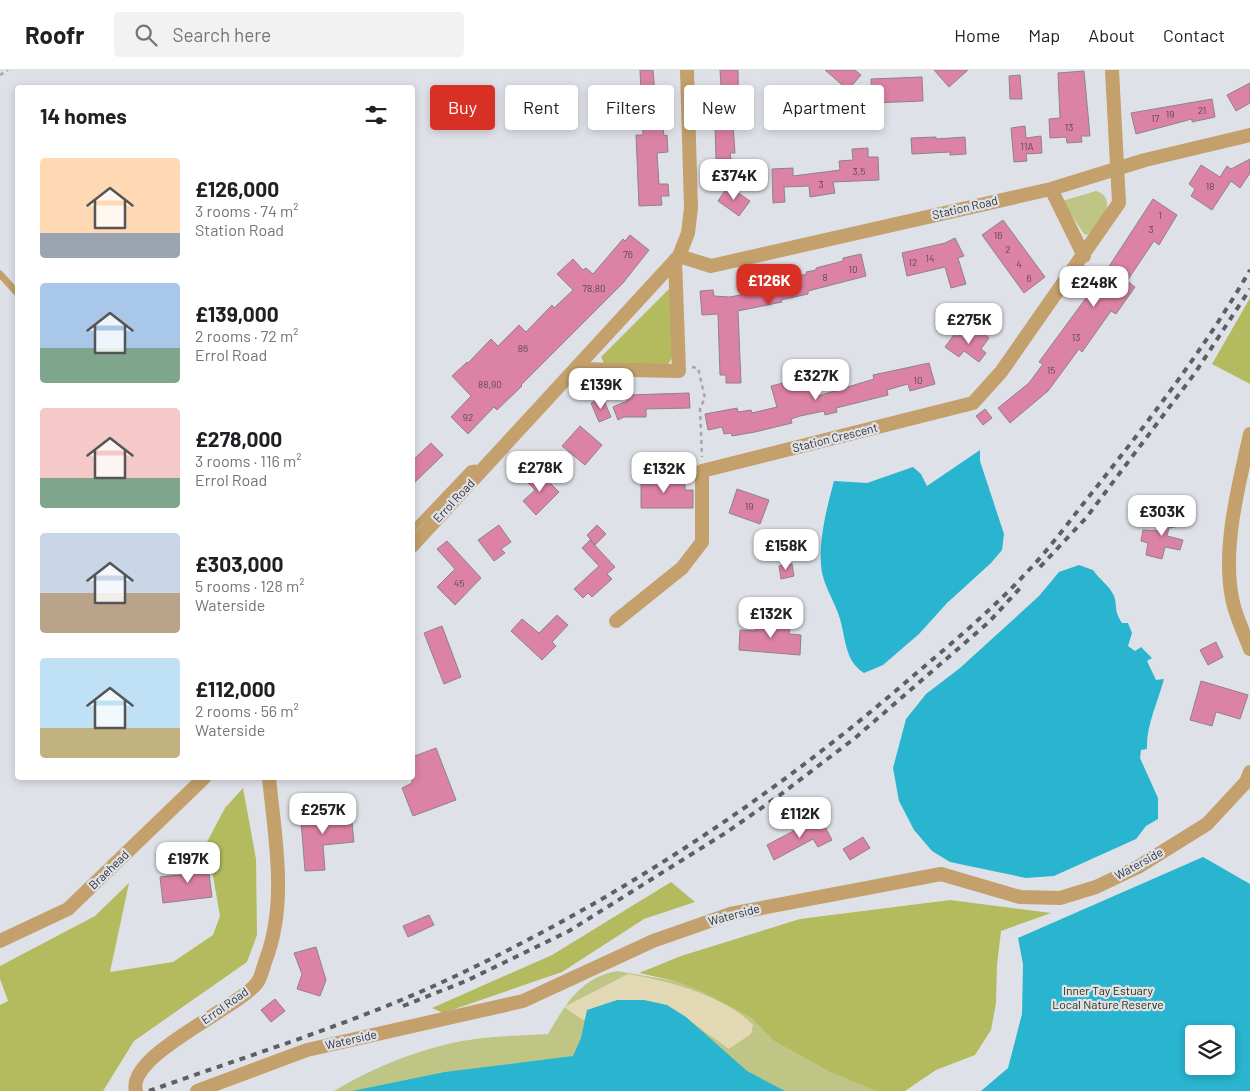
<!DOCTYPE html>
<meta charset="utf-8">
<style>
:root{--surface:#fff;--page:#f2f2f2;--text:#202124;--muted:#757577;--line:#e0e0e0;--accent:#d93025}
body{margin:0;font-family:Barlow,sans-serif;background:var(--page);color:var(--text);height:100vh;display:flex;flex-direction:column;font-size:19px;white-space:nowrap}
*{box-sizing:border-box;margin:0}
p{font-size:16px;color:var(--muted)}
.icon{flex:none;width:28px;height:28px;fill:none;stroke:currentColor;stroke-width:2;stroke-linecap:round;stroke-linejoin:round}
.map{position:relative;flex:1;overflow:hidden}
.sheet{position:absolute;left:15px;top:15px;width:400px;height:695px;display:flex;flex-direction:column;background:var(--surface);border-radius:5px;box-shadow:0 2px 8px #0003}
.sheet>*{flex:none}
.banner{position:absolute;left:430px;top:15px;width:475px;height:45px;display:flex;gap:10px}
.tools{position:absolute;left:1185px;top:955px;display:grid;gap:10px}
.tools a{display:grid;place-items:center;width:50px;height:50px;border-radius:5px;background:var(--surface);box-shadow:0 2px 8px #0003;font-size:25px}
.price{position:absolute;translate:-50% -42px;padding:0 11px;border-radius:10px;background:#fff;color:#222;font-size:16px;line-height:32px;filter:drop-shadow(0 1px 2px #0008)}
.price::after{content:'';position:absolute;left:50%;top:30px;width:15px;height:11px;margin-left:-8px;background:inherit;clip-path:polygon(0 0,100% 0,50% 100%)}
.price.active{background:var(--accent);color:#fff}
ul{padding:0;list-style:none}
li{display:flex;align-items:center;gap:15px;height:125px;padding:0 25px}
li span{display:grid;place-items:center;flex:none;width:140px;height:100px;border-radius:5px;color:#555}
li>.icon{margin-inline-start:auto}
span .icon{width:60px;height:60px;fill:#fffc;stroke-width:1}
li b{font-size:21px}
h2{display:flex;justify-content:space-between;align-items:center;height:60px;padding:0 25px;font-size:21px}
.chip{padding:0 18px;border-radius:5px;background:var(--surface);box-shadow:0 2px 8px #0003;font-size:18px;line-height:45px}
.chip.active{background:var(--accent);color:#fff}
header{display:flex;align-items:center;gap:30px;box-sizing:border-box;height:70px;padding:0 25px;background:var(--surface);border-bottom:1px solid var(--line)}
header strong{font-size:24px}
nav{display:flex;gap:28px;margin-inline-start:auto;font-size:18px}
.search{width:350px;height:45px;background:var(--page);display:flex;align-items:center;gap:12px;box-sizing:border-box;padding:0 18px;border-radius:5px;color:var(--muted);font-size:19px}
.map>svg:first-child{display:block}
.green{fill:#bfc585}
.forest{fill:#b3bb5e}
.sand{fill:#e2d8b3}
.water{fill:#29b4cf;fill-rule:evenodd}
.building{fill:#db82a5;stroke:#8c8486}
.lines{fill:none;stroke-linecap:round;stroke-linejoin:round}
.path{stroke:#a5a7ac;stroke-width:2.5;stroke-dasharray:4 4;stroke-linecap:butt}
.service{stroke:#c3a06c;stroke-width:7}
.minor{stroke:#c3a06c;stroke-width:14}
.tertiary{stroke:#c3a06c;stroke-width:14}
.rail{stroke:#5d5f62;stroke-width:4;stroke-dasharray:6 6;stroke-linecap:butt}
.labels{text-anchor:middle;stroke-width:4.5;stroke-linejoin:round;paint-order:stroke}
.number-label{font-size:10px;fill:#5e4852}
.street-label{font-size:12px;fill:#343537;stroke:#dfe1e8}
.park-label{font-size:12px;fill:#2f3109;stroke:#dfe1e8}
</style>
<header>
<strong>Roofr</strong>
<div class="search"><svg class="icon" aria-label="search" viewBox="0 0 24 24"><circle cx="10" cy="10" r="6"/><path d="M15 15l6 6"/></svg>Search here</div>
<nav><a>Home</a><a>Map</a><a>About</a><a>Contact</a></nav>
</header>
<div class="map">
<svg width="1250" height="1021" viewBox="0 0 1250 1021">
<rect width="100%" height="100%" fill="#dfe1e8"/>
<path class="green" d="M1096,121C1120,129 1100,155 1087,165L1084,164L1062,131Z
M617,901L675,911L702,922L751,948L774,971L830,1002L875,1021H334C369,1000 409,983 448,974C480,966 515,966 548,964C566,934 580,908 617,901Z"/>
<path class="forest" d="M669,219L671,224L672,288L667,296L606,297L601,287Z
M1250,228V314L1212,294Z
M243,718L256,789L257,865L247,892L134,971L103,1021H0V935L8,931L0,909V896L95,846L129,813L110,902L173,892L213,865L220,846L207,772L225,738Z
M671,812L695,832L644,849L562,902L443,943L432,938L552,885Z
M950,830L1051,843L1001,861L997,895L996,933L991,960L975,985L936,1000L905,1021H875L830,1002L774,971L751,948L702,922L675,911L639,903L681,886L800,849Z"/>
<path class="sand" d="M628,904C666,910 726,926 753,955L751,964L729,979L680,944L591,947L583,950L564,937Z"/>
<path class="water" d="M980,380V391L1004,464L1002,480L991,493L947,533L919,564L883,595L864,603C845,591 846,570 840,549C835,531 822,514 821,495C819,468 827,437 834,411L867,413L913,397L921,404L927,416Z
M1079,495L1093,500C1099,509 1110,516 1114,526C1118,537 1113,539 1122,553H1128L1132,563L1128,576L1135,581L1141,577L1152,588L1147,591L1156,610L1164,609C1158,632 1146,655 1147,679L1141,680L1140,688L1158,728V749L1146,756L1136,769L1054,806L1026,808L950,792L932,781L914,760L899,731L893,698L906,649L926,624L960,598L1039,526L1059,502Z
M1203,787L1250,814V1021H981L1008,998L1022,944L1023,894L1018,868ZM1194,964H1226V996H1194Z
M617,930H644L667,935L686,947L747,1001L785,1021H352L445,1002L573,986L581,968L587,940Z"/>
<path class="building" d="M640,0H653L657,48L662,47L664,66L667,65L668,82L657,83L659,114H668L669,126H661L662,135L639,136L636,65H643Z
M720,0H738L739,55H733L735,83H730L731,89H716L715,56H710L709,32L722,31Z
M825,0H855L861,5L848,20Z
M934,0H968L949,17Z
M1084,1L1090,66H1081L1082,72L1067,73L1066,67L1050,68L1049,49L1060,48L1058,3Z
M1020,5L1022,29H1010L1009,6Z
M922,7L923,31L872,33L871,9Z
M1250,13V33L1236,41L1227,25Z
M1212,29L1215,47L1192,52V49L1136,64L1131,43Z
M1025,56L1026,68L1041,66L1042,83L1026,84L1027,91L1014,92L1011,58Z
M936,67V69L965,67L966,84L950,85V82L912,84L911,68Z
M868,78V87H878L879,110L833,112L835,123L810,127L809,116L784,117L785,132L773,133L772,99L793,98V106L840,100L839,91L853,90L852,79Z
M1250,89V103L1240,118L1231,111L1212,140L1191,126L1195,119L1189,114L1201,95L1220,107L1227,96L1231,99Z
M728,116L750,131L739,146L718,131Z
M1153,129L1177,145L1159,175L1154,171L1127,211L1135,217L1116,244L1111,241L1082,282L1079,279L1048,321L1010,353L998,338L1029,313L1043,294L1039,292L1108,198Z
M1003,150L1045,207L1024,223L982,165Z
M630,165L649,180L623,213L521,315L522,316L497,340L494,337L468,364L451,347L471,326L452,306L467,292L468,293L491,269L498,276L519,255L526,262L552,235L554,238L573,220L557,204L573,189L583,200L586,198L593,204L623,169L625,171Z
M955,168L964,186L958,188L966,214L951,218L945,197L907,206L902,183L945,173Z
M861,184L866,206L808,221V224L781,230L782,232L738,241L741,313H726V305H720L718,244L702,245L700,221L713,220L714,226L730,227L763,220L780,215L779,211L807,204L806,202L816,200V198L843,191V188Z
M975,257L989,268L981,279L986,283L979,292L964,281L959,287L945,277L956,262L966,270Z
M929,293L935,314L910,321L908,314L887,320L888,325L836,338L837,342L825,345L824,341L800,346L791,349L792,353L755,362L732,366L731,363L724,364L722,357L708,360L705,344L737,338L738,342L751,340L752,343L777,337L771,316L791,311L792,315L814,310L818,326L874,309L873,305Z
M689,323L690,338L646,339V347H624L618,350L613,337L627,331V325Z
M603,328L611,347L599,352L591,333Z
M985,339L992,348L983,355L976,346Z
M580,356L602,375L585,395L562,376Z
M431,373L443,385L412,415V391Z
M538,401L559,422L536,445L523,431L535,420L527,412Z
M655,404V413H685V420H693V438H641V405Z
M737,419L769,430L760,454L729,443Z
M1178,444L1180,456L1169,458L1167,466L1183,470L1180,480L1165,477L1162,489L1146,485L1148,473L1141,471L1143,460L1159,461L1157,446Z
M499,455L511,472L501,479L505,483L494,491L478,470Z
M597,455L606,464L595,475L587,465Z
M590,470L615,497L607,504L612,509L592,527L588,523L583,528L574,519L599,496L582,478Z
M447,471L481,508L455,535L437,517L455,499L437,479Z
M792,494L794,506L781,509L779,496Z
M557,545L568,555L552,572L556,576L542,590L511,561L522,549L539,563Z
M756,552L790,554L789,564L801,565L800,585L739,580L740,560L755,561Z
M442,556L461,607L444,614L424,563Z
M1216,572L1223,587L1208,595L1200,580Z
M1201,611L1248,625L1240,649L1216,642L1212,656L1190,650Z
M436,678L456,730L413,746L402,718L412,713V687Z
M319,736L320,745L351,743L354,772L323,775L325,800L305,801L300,738Z
M820,747L832,770L818,777L813,769L774,790L767,775Z
M863,767L870,778L850,790L843,779Z
M207,788L212,827L163,833L160,807L190,804L188,790Z
M429,845L434,855L408,867L403,856Z
M316,877L326,910L320,926L297,919L302,904L294,883Z
M275,929L285,941L271,952L261,940Z"/>
<g class="lines">
<path class="path" d="M0,5L8,0
M692,297L698,298L705,328L700,338L702,387"/>
<path class="service" d="M0,204L18,224
M412,460L470,399L475,398L480,403"/>
<path class="minor" d="M1051,119L1084,186
M679,186L711,196L1051,119L1145,90L1250,65
M577,299L679,301L675,190
M1250,364C1239,414 1222,477 1232,528C1235,545 1244,563 1250,579
M616,551L682,498L702,472V401L973,333L1001,302L1119,133L1112,0
M0,871L68,839L204,708
M197,1021L307,980L523,931L653,871L730,844L941,804L1020,827L1060,828L1096,817L1138,797L1207,754L1246,712L1250,702"/>
<path class="tertiary" d="M412,476L679,186L688,163L691,138L687,0
M136,1021C126,985 237,939 257,913C261,908 263,898 265,892C288,834 275,768 269,708"/>
<path class="rail" d="M1040,497L1086,448L1195,303L1250,219
M403,936L466,911L569,861L727,762L780,725L855,668L989,552L1021,517
M149,1021C255,983 365,950 466,901C628,823 777,724 913,606C952,573 993,539 1028,501C1052,476 1073,446 1095,419C1151,348 1205,278 1250,200"/>
</g>
<g class="labels">
<g class="number-label">
<text x="1202" y="44">21</text>
<text x="1170" y="48">19</text>
<text x="1155" y="52">17</text>
<text x="1069" y="61">13</text>
<text x="1027" y="80">11A</text>
<text x="859" y="105">3,5</text>
<text x="821" y="118">3</text>
<text x="1210" y="120">18</text>
<text x="1160" y="149">1</text>
<text x="1151" y="163">3</text>
<text x="998" y="169">16</text>
<text x="1008" y="183">2</text>
<text x="628" y="188">76</text>
<text x="930" y="192">14</text>
<text x="913" y="196">12</text>
<text x="1019" y="198">4</text>
<text x="853" y="203">10</text>
<text x="825" y="211">8</text>
<text x="1029" y="212">6</text>
<text x="594" y="222">78,80</text>
<text x="1076" y="271">13</text>
<text x="523" y="282">86</text>
<text x="1051" y="304">15</text>
<text x="918" y="314">10</text>
<text x="490" y="318">88,90</text>
<text x="468" y="351">92</text>
<text x="749" y="440">19</text>
<text x="459" y="517">45</text>
</g>
<g class="street-label">
<text transform="translate(965 138) rotate(-13)" y="4">Station Road</text>
<text transform="translate(835 368) rotate(-14)" y="4">Station Crescent</text>
<text transform="translate(454 431) rotate(-47)" y="4">Errol Road</text>
<text transform="translate(1139 794) rotate(-29)" y="4">Waterside</text>
<text transform="translate(109 800) rotate(-44)" y="4">Braehead</text>
<text transform="translate(734 845) rotate(-15)" y="4">Waterside</text>
<text transform="translate(225 936) rotate(-35)" y="4">Errol Road</text>
<text transform="translate(351 970) rotate(-13)" y="4">Waterside</text>
</g>
<g class="park-label">
<text x="1108" y="925">Inner Tay Estuary<tspan x="1108" dy="14">Local Nature Reserve</tspan></text>
</g>
</g>
</svg>
<div class="tools">
<a><svg class="icon" aria-label="layers" viewBox="0 0 24 24"><path d="M12 4l9 5-9 5-9-5zM3 14l9 5 9-5"/></svg></a>
</div>
<b class="price" style="left:734px;top:131px">£374K</b>
<b class="price active" style="left:769px;top:236px">£126K</b>
<b class="price" style="left:1094px;top:238px">£248K</b>
<b class="price" style="left:969px;top:275px">£275K</b>
<b class="price" style="left:816px;top:331px">£327K</b>
<b class="price" style="left:601px;top:340px">£139K</b>
<b class="price" style="left:540px;top:423px">£278K</b>
<b class="price" style="left:664px;top:424px">£132K</b>
<b class="price" style="left:1162px;top:467px">£303K</b>
<b class="price" style="left:786px;top:501px">£158K</b>
<b class="price" style="left:771px;top:569px">£132K</b>
<b class="price" style="left:323px;top:765px">£257K</b>
<b class="price" style="left:800px;top:769px">£112K</b>
<b class="price" style="left:188px;top:814px">£197K</b>
<div class="banner">
<a class="chip active">Buy</a>
<a class="chip">Rent</a>
<a class="chip">Filters</a>
<a class="chip">New</a>
<a class="chip">Apartment</a>
</div>
<section class="sheet">
<h2>14 homes<svg class="icon" aria-label="filters" viewBox="0 0 24 24"><path d="M4 7h16M4 17h16"/><circle cx="9" cy="7" r="2"/><circle cx="15" cy="17" r="2"/></svg></h2>
<ul>
<li><span style="background:linear-gradient(#ffd9b3 75%,#9aa5b1 0)"><svg class="icon" aria-label="home" viewBox="0 0 24 24"><path d="M3 11l9-7 9 7M6 9v11h12V9"/></svg></span><div><b>£126,000</b><p>3 rooms · 74 m²</p><p>Station Road</p></div></li>
<li><span style="background:linear-gradient(#a9c7e8 65%,#7fa58c 0)"><svg class="icon" aria-label="home" viewBox="0 0 24 24"><path d="M3 11l9-7 9 7M6 9v11h12V9"/></svg></span><div><b>£139,000</b><p>2 rooms · 72 m²</p><p>Errol Road</p></div></li>
<li><span style="background:linear-gradient(#f6c9c9 70%,#7fa58c 0)"><svg class="icon" aria-label="home" viewBox="0 0 24 24"><path d="M3 11l9-7 9 7M6 9v11h12V9"/></svg></span><div><b>£278,000</b><p>3 rooms · 116 m²</p><p>Errol Road</p></div></li>
<li><span style="background:linear-gradient(#c9d6e8 60%,#b9a48a 0)"><svg class="icon" aria-label="home" viewBox="0 0 24 24"><path d="M3 11l9-7 9 7M6 9v11h12V9"/></svg></span><div><b>£303,000</b><p>5 rooms · 128 m²</p><p>Waterside</p></div></li>
<li><span style="background:linear-gradient(#bfe0f5 70%,#c2b280 0)"><svg class="icon" aria-label="home" viewBox="0 0 24 24"><path d="M3 11l9-7 9 7M6 9v11h12V9"/></svg></span><div><b>£112,000</b><p>2 rooms · 56 m²</p><p>Waterside</p></div></li>
</ul>
</section>
</div>
